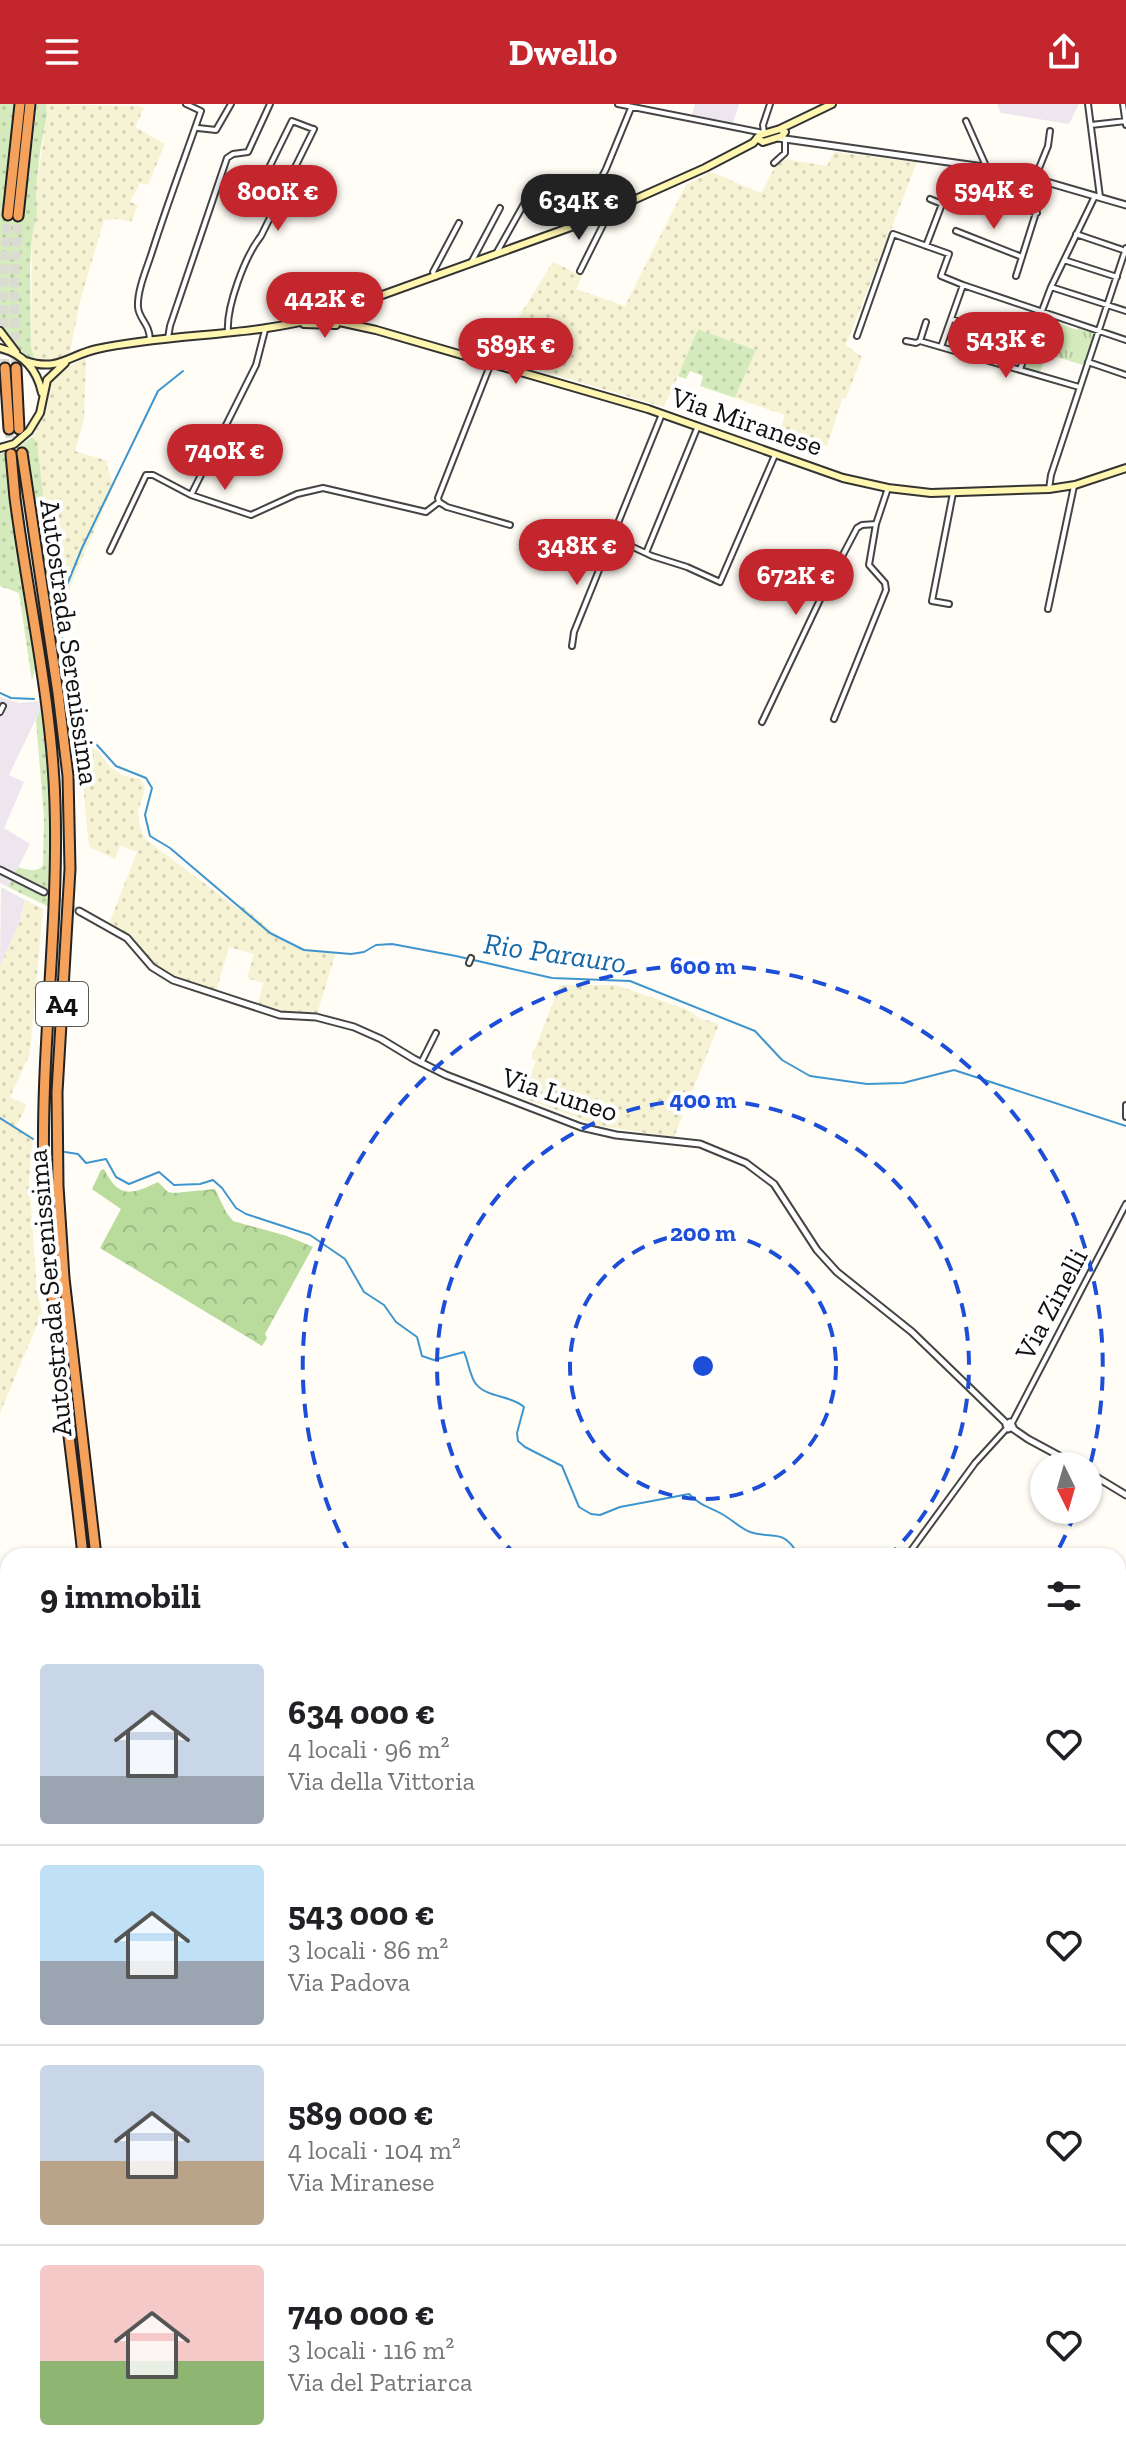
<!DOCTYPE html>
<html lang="it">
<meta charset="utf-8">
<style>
:root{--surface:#fff;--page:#f2f2f2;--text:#202124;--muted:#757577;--line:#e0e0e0;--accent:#c4262e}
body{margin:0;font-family:"Zilla Slab",serif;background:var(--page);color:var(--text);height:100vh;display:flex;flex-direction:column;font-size:30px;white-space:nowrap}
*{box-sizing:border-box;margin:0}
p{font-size:26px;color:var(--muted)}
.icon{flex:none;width:44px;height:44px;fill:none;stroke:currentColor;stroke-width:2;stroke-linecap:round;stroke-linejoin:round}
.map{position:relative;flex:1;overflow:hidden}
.side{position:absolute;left:0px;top:1444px;width:1126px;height:912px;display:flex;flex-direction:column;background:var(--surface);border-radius:24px 24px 0 0;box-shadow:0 2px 6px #0004}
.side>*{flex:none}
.needle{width:52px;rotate:175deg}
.buttons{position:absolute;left:1030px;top:1348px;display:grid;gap:16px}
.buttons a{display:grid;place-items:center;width:72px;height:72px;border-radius:50%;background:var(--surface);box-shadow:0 2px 6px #0004;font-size:40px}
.price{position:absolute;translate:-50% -68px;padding:0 18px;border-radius:28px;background:var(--accent);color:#fff;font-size:26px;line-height:52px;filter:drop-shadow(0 2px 4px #0008)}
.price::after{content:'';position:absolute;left:50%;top:48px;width:24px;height:18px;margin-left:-12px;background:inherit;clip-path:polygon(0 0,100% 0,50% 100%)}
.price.current{background:#222;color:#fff}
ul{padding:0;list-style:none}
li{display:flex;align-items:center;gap:24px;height:200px;padding:0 40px}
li+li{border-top:2px solid var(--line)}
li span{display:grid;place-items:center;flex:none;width:224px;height:160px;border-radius:8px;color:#555}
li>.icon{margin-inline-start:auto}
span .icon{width:96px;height:96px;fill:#fffc;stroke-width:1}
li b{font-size:34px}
h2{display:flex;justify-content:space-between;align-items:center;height:96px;padding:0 40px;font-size:34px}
header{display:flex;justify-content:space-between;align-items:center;height:104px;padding:0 40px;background:var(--accent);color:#fff;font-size:36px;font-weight:700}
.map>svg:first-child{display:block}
.industrial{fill:#eee6ef}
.farmland{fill:url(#farmland-dots)}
.grass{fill:url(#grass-dots)}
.forest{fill:url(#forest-crowns)}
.park{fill:url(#park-tufts)}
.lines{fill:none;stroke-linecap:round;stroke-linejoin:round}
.stream{stroke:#3f96cf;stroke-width:2}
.tertiary-tunnel{stroke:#dbdad3;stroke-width:5;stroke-dasharray:5 2.5;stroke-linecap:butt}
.motorway-tunnel{stroke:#dbdad3;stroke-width:9;stroke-dasharray:9 4.5;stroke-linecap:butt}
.minor-casing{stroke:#444;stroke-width:8}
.tertiary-casing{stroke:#444;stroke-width:9}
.secondary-casing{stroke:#333;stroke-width:10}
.motorway-casing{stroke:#222;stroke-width:13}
.minor{stroke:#fff;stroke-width:4}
.tertiary{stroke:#fff;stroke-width:5}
.secondary{stroke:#fff6b0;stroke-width:6}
.motorway{stroke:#f5a25d;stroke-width:9}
.rail-casing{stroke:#c4262e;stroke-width:5}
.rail{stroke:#fff;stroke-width:2;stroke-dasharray:6;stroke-linecap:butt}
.ring{fill:none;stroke:#1d4ed8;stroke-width:4;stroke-dasharray:14 10}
.labels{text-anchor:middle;stroke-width:8;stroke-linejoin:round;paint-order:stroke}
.shield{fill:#fff;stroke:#585858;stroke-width:2}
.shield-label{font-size:26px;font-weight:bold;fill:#111}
.street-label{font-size:28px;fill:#111;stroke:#fff}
.water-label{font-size:30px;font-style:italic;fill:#1768a6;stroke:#fff}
.centre{fill:#1d4ed8;stroke:#fff;stroke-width:4}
.ring-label{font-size:24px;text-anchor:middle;font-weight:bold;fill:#1d4ed8;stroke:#fff;stroke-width:8;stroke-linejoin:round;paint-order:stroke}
</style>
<header><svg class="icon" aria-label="menu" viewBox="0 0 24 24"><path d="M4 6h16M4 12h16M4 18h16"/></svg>Dwello<svg class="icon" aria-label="share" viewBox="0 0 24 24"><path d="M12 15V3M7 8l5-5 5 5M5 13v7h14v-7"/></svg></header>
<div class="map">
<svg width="1126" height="2356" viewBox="0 0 1126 2356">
<defs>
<pattern id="farmland-dots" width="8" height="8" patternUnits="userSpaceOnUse" patternTransform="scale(2)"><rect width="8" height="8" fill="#f6f3d4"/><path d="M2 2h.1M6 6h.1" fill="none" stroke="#d2cfb5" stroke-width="1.8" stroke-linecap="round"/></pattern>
<pattern id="grass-dots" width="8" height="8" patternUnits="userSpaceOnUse" patternTransform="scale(2)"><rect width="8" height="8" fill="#d5ebbd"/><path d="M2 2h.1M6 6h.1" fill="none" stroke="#b6c8a1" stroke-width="1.8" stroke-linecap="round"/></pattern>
<pattern id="forest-crowns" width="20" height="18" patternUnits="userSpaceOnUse" patternTransform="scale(2)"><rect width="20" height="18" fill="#b9dc9c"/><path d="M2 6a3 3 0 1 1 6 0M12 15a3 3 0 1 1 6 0" fill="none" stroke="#9ebc85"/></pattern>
<pattern id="park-tufts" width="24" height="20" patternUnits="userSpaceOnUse" patternTransform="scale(2)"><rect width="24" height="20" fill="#d5ebbd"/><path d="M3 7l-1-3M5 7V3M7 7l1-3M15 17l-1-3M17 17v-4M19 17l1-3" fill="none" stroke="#b6c8a1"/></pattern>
</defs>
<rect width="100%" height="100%" fill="#fffdf5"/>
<path class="industrial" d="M695,0H739L731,25L690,17Z
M997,0H1079L1069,20L1001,9Z
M0,593L20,599L40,597L41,604L9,671L24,678L4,724L30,740L8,783L0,779Z
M1,783L25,796L19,820L0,862Z"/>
<path class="farmland" d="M46,0L140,2L144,4L135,23L165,40L148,81L140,79L130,98L138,101L131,118L118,115L104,116L80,197L70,248L66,256L57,259L36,258L31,244L32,133L37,109L36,85L47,11Z
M834,48L917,58L846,241L862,253L846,294L842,295L827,342L781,325L785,311L735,294L756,246L699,225L664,303L494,253L553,158L582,172L576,185L625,202L686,81L711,68L761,89L776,61L784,55L827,62Z
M86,254L84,316L75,347L108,357L107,363L112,377L115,378L57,513L48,416L43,396L37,338L32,333L44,312L47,289L52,276L66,264Z
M83,639L98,647L111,664L124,672L140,675L145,684L138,708L139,720L145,735L240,806L241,801L285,838L300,844L336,848L317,910L292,911L258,902L263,879L247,874L254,850L229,843L215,891L176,877L157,865L131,833L109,820L137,748L120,741L115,755L89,743L81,659Z
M25,796L43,805L31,938L29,952L10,993L27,1001L16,1022L33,1033L29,1074L37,1187L42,1209L0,1309V862L19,820Z
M560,881H616L686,905L700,914L719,920L674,1033L600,1022L523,994L536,957L531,954Z
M0,1622L8,1630V1828L0,1842Z
M8,2342V2348H131V2356H0Z"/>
<path class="grass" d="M0,0H14L2,110L24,112L37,0H46L47,11L40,48L36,85L37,109L32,133L30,162L31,244L36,258L19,246L0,224Z
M698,225L756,246L735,294L700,282L703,272L690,267L686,275L678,272Z
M32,333L37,338L57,513L53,525L28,348L5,351L35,565L32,577L19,489L0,482V350L19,343Z
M41,604L51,705L49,803L8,783L18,763C28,766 35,769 43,762L44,713L36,616Z"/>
<path class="forest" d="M104,1065C119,1095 131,1091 158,1078L168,1088L174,1089L215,1085L226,1108L233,1117L287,1132L313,1143L265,1230L267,1234L262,1242L100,1144L121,1105L92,1085L101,1066Z"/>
<path class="park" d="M1042,213L1077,226L1078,224L1094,229L1083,261L1047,250L1040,268L1023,263Z"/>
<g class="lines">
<path class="stream" d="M0,589L11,594L34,595
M75,598L67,572L58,503L82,444L158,287L183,267
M73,607L76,609L77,629L80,633L97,641L116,662L146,674L152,684L145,711L150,732L170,744L270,829L304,846L351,850L364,848L376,841L392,840L456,852L552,874L630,877L755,927L782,956L810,972L867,980L903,979L954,966L1126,1022
M0,1014L33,1035
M65,1048L78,1050L86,1059L106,1055L116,1073L129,1080L159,1068L174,1081L200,1080L213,1076L222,1084L236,1104L246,1110L310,1131L345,1155L364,1188L384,1201L396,1218L417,1233L422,1252L434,1256L464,1248C468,1256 470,1273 476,1280C487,1294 511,1291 524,1303L517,1329L518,1337L525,1343L562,1362L579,1403L591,1410L600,1411L620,1403L689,1390C704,1404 706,1401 722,1410C731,1415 740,1424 750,1428C774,1436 783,1423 799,1452
M1118,1630L1126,1626
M1118,1765L1126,1768
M1098,2348L1111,2356
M988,2356L995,2348"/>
<path class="tertiary-tunnel" d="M44,788L79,807"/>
<path class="motorway-tunnel" d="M5,264L3,186L8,111
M16,264L14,186L18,112
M9,325L11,350"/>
<g class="minor-casing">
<path id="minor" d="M618,0L764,29L763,21L770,0
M1088,0L1100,93
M1123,0L1126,21
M966,17L986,62
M1091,21L1126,17
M198,24L216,26L231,0
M774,59L785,49V35
M1035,74L1048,42L1050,27
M975,87L1037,109
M275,102L257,91V88L292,17L313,25
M582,119L581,113L606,65L631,4
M956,127L1022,153
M1076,130L1126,147
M926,142L942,100L930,95
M497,148L529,91
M1064,156L1117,173
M472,157L500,104
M580,167L605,117L603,110
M1016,172L1046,77
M435,173L433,168L459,119
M1051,183L1126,207
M951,215L1028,239
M926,218L920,237L1079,283
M228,228C226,203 245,152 261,132L314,25
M857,232L893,130L949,150L941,172L963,181
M168,234L170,222L227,54L233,50L248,48L270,0
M150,237C150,219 139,216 138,203C137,186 147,164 152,148C167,101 185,53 201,7L186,0
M906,237L916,239L920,237
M941,243L963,181L1126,236
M1088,258L1126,271
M491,259L438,394L439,398L447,403L510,421
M1020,265L1051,183L1095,92
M1049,385L1051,371L1126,144
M191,391L256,261L265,226
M584,420L652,452L687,463L720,478L775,351
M110,447L146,371H153L191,391L251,411L297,390L323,384L426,408L439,398
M646,449L698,322
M949,500L932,497L953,389
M1048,505L1074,382
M572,542L574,528L662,310
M0,608L3,602
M834,615L886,486L885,479L869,461L876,420L888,384
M762,618L827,481L857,424L862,421L876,420
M469,859L471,854
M421,959L436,929
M1126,1001V1013
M1012,1319L1126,1100
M907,1452L975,1359L1007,1324
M0,1525L8,1533
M1118,1919L1126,1918
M0,2141L5,2131
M0,2205L8,2213"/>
</g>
<g class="tertiary-casing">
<path id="tertiary" d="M778,34L1005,66L1126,101
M0,766L44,788
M79,807L127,834L152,863L173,876L280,911L316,913L354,923L381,935L414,955L446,971L581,1023L616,1031L700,1040L746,1059L774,1080L817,1146L837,1168L912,1228L1007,1320
M1010,1318L1013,1323L1008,1325L1006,1321Z
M1012,1324L1028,1335L1078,1362
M1088,1368L1126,1391
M1118,2342L1126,2345
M815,2356L828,2348"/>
</g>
<g class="secondary-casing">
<path id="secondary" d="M780,25L832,0
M324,212L335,217L376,226L648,305L843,374L888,384L931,389L1049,385L1075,381L1126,364
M304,220L336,221
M0,227L16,248
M0,244C23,250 37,265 42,289
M26,257C58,268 69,251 97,245C172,229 251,233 324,212L582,119L705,64L753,39L760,31L780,25L785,28L782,32L763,38L757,34
M0,344L14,340L29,327L40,309L47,276L65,259"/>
</g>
<g class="motorway-casing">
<path id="motorway" d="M8,111L20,0
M18,112L30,0
M5,264L9,325
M16,264L19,325
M22,349L58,589L68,672L70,765L57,988L58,1082L64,1174L96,1452
M11,350L15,394C28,495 52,597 55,699C59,824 40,949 44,1074C49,1200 70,1326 83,1452
M155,2348L156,2356
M169,2348L170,2356"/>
</g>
<use href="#minor" class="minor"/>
<use href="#tertiary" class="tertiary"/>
<use href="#secondary" class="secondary"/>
<use href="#motorway" class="motorway"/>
<g class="rail-casing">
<path id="rail" d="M0,2051L8,2057
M449,2348L462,2356"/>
</g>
<use href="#rail" class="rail"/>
</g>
<g class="ring">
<circle cx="703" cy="1262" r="133"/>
<path d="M517 1452A266 266 0 1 1 889 1452"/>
<path d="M1075 1409A400 400 0 0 1 1056 1450M350 1450A400 400 0 1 1 1088 1369"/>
</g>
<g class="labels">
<rect class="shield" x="36" y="878" width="52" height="44" rx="6"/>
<g class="shield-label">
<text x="62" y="909">A4</text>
</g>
<g class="street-label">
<text transform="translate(747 317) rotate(19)" y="10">Via Miranese</text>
<text transform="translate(70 538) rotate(82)" y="10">Autostrada Serenissima</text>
<text transform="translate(560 990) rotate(18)" y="10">Via Luneo</text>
<text transform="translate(49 1189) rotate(-95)" y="10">Autostrada Serenissima</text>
<text transform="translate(1051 1200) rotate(-62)" y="10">Via Zinelli</text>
</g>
<g class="water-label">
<text transform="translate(555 849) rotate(8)" y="10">Rio Parauro</text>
</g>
</g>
<circle cx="703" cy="1262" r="12" class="centre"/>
<g class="ring-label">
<text x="703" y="870">600 m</text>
<text x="703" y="1004">400 m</text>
<text x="703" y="1137">200 m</text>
</g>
</svg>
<div class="buttons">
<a><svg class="needle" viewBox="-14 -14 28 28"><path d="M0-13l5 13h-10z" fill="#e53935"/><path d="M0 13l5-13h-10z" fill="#757577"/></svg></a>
</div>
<b class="price" style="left:994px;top:127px">594K €</b>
<b class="price" style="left:278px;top:129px">800K €</b>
<b class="price current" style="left:579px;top:138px">634K €</b>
<b class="price" style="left:325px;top:236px">442K €</b>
<b class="price" style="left:1006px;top:276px">543K €</b>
<b class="price" style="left:516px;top:282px">589K €</b>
<b class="price" style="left:225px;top:388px">740K €</b>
<b class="price" style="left:577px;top:483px">348K €</b>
<b class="price" style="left:796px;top:513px">672K €</b>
<section class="side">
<h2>9 immobili<svg class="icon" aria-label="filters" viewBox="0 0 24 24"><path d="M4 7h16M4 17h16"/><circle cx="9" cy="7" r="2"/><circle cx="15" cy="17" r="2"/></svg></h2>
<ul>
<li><span style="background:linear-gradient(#c9d6e8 70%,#9aa5b1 0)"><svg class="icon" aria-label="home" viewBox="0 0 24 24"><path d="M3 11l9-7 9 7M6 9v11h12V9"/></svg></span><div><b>634 000 €</b><p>4 locali · 96 m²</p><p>Via della Vittoria</p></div><svg class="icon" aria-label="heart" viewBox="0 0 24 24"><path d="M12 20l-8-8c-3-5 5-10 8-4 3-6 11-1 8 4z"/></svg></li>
<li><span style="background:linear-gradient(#bfe0f5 60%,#9aa5b1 0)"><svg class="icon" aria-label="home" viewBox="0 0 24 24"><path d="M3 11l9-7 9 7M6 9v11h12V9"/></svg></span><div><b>543 000 €</b><p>3 locali · 86 m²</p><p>Via Padova</p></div><svg class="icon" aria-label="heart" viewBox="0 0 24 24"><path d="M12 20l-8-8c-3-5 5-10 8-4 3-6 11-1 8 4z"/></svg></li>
<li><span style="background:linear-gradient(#c9d6e8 60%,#b9a48a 0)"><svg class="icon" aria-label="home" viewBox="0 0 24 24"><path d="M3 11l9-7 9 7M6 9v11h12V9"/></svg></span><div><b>589 000 €</b><p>4 locali · 104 m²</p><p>Via Miranese</p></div><svg class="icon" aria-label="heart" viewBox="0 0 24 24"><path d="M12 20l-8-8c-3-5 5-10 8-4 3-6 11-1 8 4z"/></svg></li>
<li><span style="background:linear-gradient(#f6c9c9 60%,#8fb573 0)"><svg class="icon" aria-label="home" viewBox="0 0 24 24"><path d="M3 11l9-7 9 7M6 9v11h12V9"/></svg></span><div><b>740 000 €</b><p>3 locali · 116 m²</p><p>Via del Patriarca</p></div><svg class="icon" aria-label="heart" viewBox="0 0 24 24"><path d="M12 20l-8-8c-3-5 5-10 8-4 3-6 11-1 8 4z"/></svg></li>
</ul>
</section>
</div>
